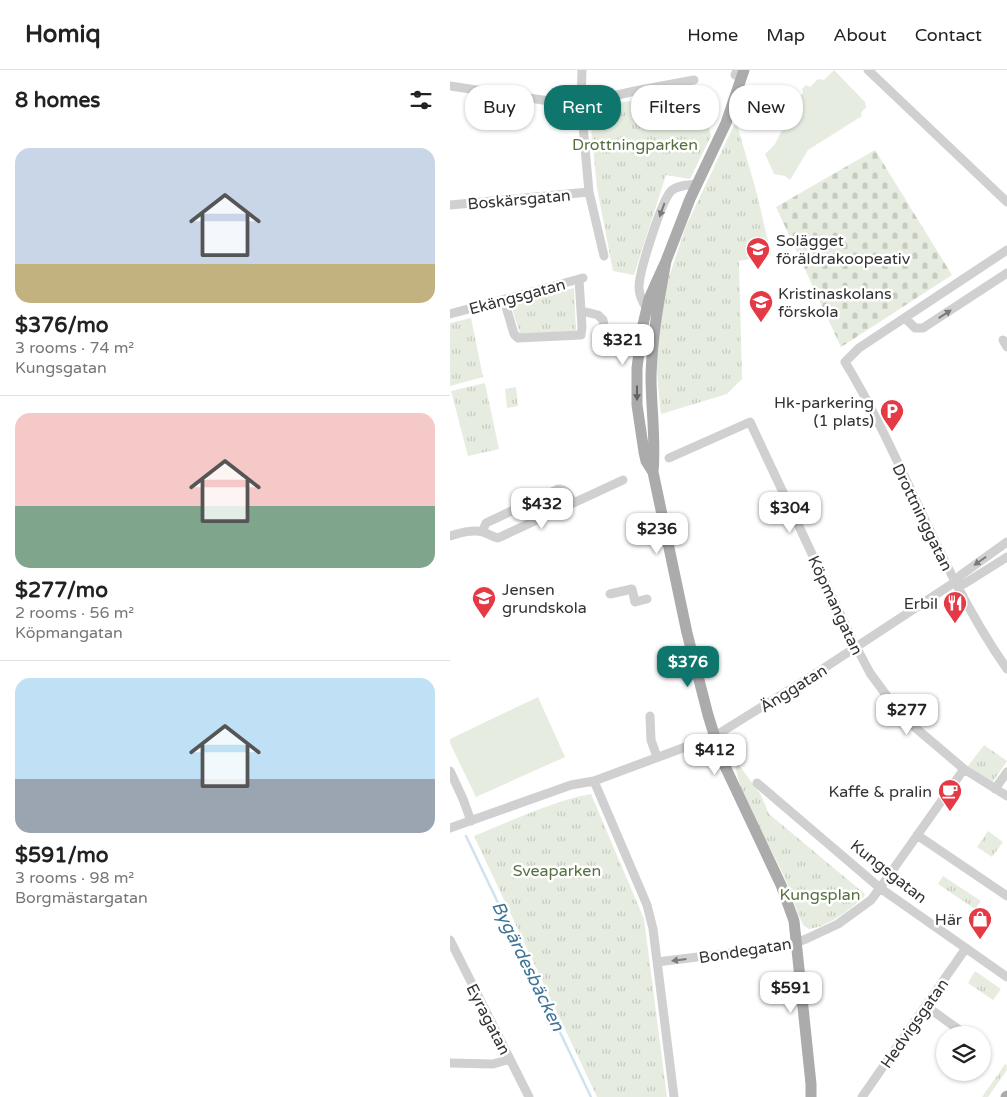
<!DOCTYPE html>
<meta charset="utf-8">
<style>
:root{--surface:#fff;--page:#f6f6f6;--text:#222;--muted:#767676;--line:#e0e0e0;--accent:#0f766e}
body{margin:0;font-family:"Varela Round",sans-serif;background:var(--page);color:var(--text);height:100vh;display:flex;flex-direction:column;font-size:19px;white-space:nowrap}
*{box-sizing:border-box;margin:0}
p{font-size:16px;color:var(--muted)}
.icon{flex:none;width:28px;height:28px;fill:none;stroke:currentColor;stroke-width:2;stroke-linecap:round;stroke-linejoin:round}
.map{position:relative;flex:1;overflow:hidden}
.sheet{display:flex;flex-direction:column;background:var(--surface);width:450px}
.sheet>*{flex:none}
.banner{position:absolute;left:15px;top:15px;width:466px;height:45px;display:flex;gap:10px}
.buttons{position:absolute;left:486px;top:956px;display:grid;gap:10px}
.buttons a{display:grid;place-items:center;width:55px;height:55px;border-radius:50%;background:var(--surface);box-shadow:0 1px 4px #0004;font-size:25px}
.price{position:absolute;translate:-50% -42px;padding:0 11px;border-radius:10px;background:#fff;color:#222;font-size:16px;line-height:32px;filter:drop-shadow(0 1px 2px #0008)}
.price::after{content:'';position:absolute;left:50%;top:30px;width:15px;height:11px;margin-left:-8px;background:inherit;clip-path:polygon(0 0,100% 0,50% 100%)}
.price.current{background:var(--accent);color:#fff}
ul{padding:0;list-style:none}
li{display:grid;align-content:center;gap:10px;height:265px;padding:0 15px}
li+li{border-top:1px solid var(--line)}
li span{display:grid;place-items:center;height:155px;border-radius:15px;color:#555}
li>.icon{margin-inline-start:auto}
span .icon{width:90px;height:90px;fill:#fffc;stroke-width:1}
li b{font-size:21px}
h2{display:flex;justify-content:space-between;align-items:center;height:60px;padding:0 15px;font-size:21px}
.tag{padding:0 18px;border-radius:20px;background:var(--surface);box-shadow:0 1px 4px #0004;font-size:18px;line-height:45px}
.tag.current{background:var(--accent);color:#fff}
header{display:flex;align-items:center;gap:30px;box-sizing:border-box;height:70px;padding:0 25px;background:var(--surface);border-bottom:1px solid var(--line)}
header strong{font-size:24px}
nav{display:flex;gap:28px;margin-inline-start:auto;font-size:18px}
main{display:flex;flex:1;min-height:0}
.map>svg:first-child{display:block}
.grass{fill:url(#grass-tufts)}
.cemetery{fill:url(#cemetery-stones)}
.pitch{fill:#e6ecdf}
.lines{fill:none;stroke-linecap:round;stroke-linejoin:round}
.stream{stroke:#cfe2ee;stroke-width:2.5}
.minor{stroke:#d0d0d0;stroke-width:9}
.major{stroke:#ababab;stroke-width:11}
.oneway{fill:#7a7a7a}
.oneway2{fill:#636363}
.labels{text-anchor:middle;stroke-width:5;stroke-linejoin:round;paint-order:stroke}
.park-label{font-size:16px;fill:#56703f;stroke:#fff}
.street-label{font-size:16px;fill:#333;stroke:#fff}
.poi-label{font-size:16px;fill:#333;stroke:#fff;text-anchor:end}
.water-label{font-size:18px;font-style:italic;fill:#3f7597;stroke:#fff}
</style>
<header>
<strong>Homiq</strong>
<nav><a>Home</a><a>Map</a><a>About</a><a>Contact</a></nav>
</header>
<main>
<section class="sheet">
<h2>8 homes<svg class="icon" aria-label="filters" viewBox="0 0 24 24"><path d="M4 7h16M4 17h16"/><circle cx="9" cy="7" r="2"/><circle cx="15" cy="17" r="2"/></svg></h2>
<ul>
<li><span style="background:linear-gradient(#c9d6e8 75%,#c2b280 0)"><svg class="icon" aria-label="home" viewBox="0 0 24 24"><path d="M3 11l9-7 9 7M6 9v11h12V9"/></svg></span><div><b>$376/mo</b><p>3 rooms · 74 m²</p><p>Kungsgatan</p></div></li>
<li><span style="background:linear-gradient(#f6c9c9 60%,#7fa58c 0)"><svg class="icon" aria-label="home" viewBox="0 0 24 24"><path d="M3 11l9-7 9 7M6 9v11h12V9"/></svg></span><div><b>$277/mo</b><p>2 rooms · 56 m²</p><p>Köpmangatan</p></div></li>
<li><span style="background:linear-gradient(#bfe0f5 65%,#9aa5b1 0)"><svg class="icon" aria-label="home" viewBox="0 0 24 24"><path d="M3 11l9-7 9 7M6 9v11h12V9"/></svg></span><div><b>$591/mo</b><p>3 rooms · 98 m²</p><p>Borgmästargatan</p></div></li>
</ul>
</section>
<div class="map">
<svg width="557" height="1027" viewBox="0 0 557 1027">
<defs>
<pattern id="grass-tufts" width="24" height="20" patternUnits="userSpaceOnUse" patternTransform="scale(1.25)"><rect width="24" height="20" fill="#e6ecdf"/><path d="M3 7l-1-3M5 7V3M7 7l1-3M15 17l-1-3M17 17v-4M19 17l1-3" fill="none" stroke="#c6cbc0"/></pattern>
<pattern id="cemetery-stones" width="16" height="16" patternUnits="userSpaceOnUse" patternTransform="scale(1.25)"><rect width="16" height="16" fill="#e6ecdf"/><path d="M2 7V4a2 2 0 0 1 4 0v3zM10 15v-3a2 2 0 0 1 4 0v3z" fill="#c6cbc0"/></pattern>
</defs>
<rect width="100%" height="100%" fill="#fff"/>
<path class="grass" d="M249,19L261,66L240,109L216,105L184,205L163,201L147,118L139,38Z
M286,51L307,124L321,185L289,191L292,309L277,324L211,344L205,283L216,216L236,156Z
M124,218L126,261L70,264L61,235Z
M21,248L33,307L0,316V253Z
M35,313L49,379L18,386L1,321Z
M66,317L68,336L57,338L55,319Z
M534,675L557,691L542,713L518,696Z
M285,693L289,695L311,725L319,744L415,824L413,828C397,841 380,856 359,859L354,856C345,840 341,822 334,806C318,771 290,730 285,693Z
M141,724L194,849L217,1027H147L24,766C59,752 105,730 141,724Z
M538,761L553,772L542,787L527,777Z
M493,806L531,831L525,839L488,814Z
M525,901L551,919L543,930L518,913Z
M556,993L557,1000L538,1027H532Z"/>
<path class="cemetery" d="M425,80L502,205L391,277L326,137Z"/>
<path class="pitch" d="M384,0L415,32L416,37L411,43L412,46L358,80L340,110L335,106L324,104L315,84L325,74L341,42L340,37L342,30L348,29L353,23L352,19L356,15L360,17L368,9L374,10Z
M88,627L115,687L26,727L0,673V669Z"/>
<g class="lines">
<path class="stream" d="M16,766L141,1027"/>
<path class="minor" d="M132,0L131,33L139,122L154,186
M418,0L557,132
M285,5L287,0
M0,16L119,34L131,33L185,21L244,10
M0,135L139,122
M557,180L409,278L395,292C455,391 490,503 557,599
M54,230L64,264L68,268L131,265L132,257L129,209
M197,239C193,233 189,225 189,217C189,202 211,132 221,121C228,115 239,115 247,114
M132,241L148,245L153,250L154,256
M0,244L133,208
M455,248L465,258H473L557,203
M553,270L557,277
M219,388L300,352L401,567L420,603L445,637L461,654L514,699L557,726
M32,462L36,453L108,419C117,419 119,425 123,433
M0,466C10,463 22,459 33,462C39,464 42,467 48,468L173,410
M505,512L514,514L557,487
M160,524L182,519L185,532L197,529
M200,646L201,670L207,687
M0,701L13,729L21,751
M144,711L197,835L203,859L224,1027
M307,713L430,818L557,907
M545,719L557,702
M0,758L121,715L144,711L265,666L368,602L505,512L511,505L557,472
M467,765L557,826
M0,870L79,1027
M207,892L336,876L356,869L388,854L421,830L430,818L514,699
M476,936L512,962
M0,993L43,994L60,989
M412,1027L516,878"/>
<path class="major" d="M216,191C209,229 202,267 201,306C201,338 206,370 203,402L237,563L258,645L272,690L331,815L344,851L361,1014V1027
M203,402L196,391L194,382L187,335V298L192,259L199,229L206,213L216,191L240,129L276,53L294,0
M556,1027L557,1026"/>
</g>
<defs><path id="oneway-solid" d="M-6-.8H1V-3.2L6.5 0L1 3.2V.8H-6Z" transform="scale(1.25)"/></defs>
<g class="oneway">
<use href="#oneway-solid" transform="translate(212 140) rotate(110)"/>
<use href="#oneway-solid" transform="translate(495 244) rotate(-33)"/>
<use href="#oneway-solid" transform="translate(530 491) rotate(145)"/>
<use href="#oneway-solid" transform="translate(229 890) rotate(173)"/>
</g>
<use class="oneway2" href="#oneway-solid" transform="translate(187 323) rotate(90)"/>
<defs>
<g id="school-pin" transform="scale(1.25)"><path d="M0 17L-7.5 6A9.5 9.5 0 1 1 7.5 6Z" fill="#e63946" stroke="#fff"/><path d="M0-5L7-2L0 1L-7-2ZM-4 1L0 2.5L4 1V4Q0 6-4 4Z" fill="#fff"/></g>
<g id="parking-pin" transform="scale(1.25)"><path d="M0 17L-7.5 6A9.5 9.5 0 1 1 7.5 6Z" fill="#e63946" stroke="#fff"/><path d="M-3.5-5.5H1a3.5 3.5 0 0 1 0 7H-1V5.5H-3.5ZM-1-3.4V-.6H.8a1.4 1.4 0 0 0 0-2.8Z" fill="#fff"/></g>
<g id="restaurant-pin" transform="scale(1.25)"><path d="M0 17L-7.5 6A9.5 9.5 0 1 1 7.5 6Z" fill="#e63946" stroke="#fff"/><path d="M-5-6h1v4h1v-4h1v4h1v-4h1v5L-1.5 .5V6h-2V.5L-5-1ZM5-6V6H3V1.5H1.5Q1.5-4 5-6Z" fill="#fff"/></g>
<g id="cafe-pin" transform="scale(1.25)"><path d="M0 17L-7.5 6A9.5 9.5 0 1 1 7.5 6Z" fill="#e63946" stroke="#fff"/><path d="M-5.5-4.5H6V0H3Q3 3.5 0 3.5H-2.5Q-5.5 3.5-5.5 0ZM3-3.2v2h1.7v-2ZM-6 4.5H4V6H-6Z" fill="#fff"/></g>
<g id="shop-pin" transform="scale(1.25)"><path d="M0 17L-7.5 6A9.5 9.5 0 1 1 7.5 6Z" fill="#e63946" stroke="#fff"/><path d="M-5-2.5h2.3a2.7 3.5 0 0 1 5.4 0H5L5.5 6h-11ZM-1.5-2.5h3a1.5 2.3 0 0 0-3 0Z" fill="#fff"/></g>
</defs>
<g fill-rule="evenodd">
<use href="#school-pin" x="308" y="179"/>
<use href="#school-pin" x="311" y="232"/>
<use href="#parking-pin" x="442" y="341"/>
<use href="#school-pin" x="34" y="528"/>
<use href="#restaurant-pin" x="505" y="533"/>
<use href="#cafe-pin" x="500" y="721"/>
<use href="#shop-pin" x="530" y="849"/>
</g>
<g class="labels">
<g class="park-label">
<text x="185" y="80">Drottningparken</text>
<text x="107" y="806">Sveaparken</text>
<text x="370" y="830">Kungsplan</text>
</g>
<g class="street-label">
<text transform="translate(69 129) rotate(-5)" y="6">Boskärsgatan</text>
<text transform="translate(67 226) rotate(-15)" y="6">Ekängsgatan</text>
<text transform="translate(473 447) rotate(64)" y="6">Drottninggatan</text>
<text transform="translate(386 535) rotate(65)" y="6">Köpmangatan</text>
<text transform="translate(343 618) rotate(-32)" y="6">Änggatan</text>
<text transform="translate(439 801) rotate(38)" y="6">Kungsgatan</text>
<text transform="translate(295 880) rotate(-9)" y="6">Bondegatan</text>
<text transform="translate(39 949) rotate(63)" y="6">Eyragatan</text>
<text transform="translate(464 953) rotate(-55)" y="6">Hedvigsgatan</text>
</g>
<g class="poi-label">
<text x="326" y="176" text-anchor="start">Solägget<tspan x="326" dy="18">föräldrakoopeativ</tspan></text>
<text x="328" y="229" text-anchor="start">Kristinaskolans<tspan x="328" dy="18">förskola</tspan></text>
<text x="424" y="338">Hk-parkering<tspan x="424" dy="18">(1 plats)</tspan></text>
<text x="52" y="525" text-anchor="start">Jensen<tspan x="52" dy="18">grundskola</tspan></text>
<text x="488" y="539">Erbil</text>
<text x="482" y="727">Kaffe &amp; pralin</text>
<text x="512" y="855">Här</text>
</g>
<g class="water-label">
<text transform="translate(78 896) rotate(64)" y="6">Bygärdesbäcken</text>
</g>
</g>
</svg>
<div class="buttons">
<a><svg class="icon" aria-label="layers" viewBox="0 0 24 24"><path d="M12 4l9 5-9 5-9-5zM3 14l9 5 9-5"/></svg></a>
</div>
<b class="price" style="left:173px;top:296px">$321</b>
<b class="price" style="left:92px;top:460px">$432</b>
<b class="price" style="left:340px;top:464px">$304</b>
<b class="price" style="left:207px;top:485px">$236</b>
<b class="price current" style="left:238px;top:618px">$376</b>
<b class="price" style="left:457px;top:666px">$277</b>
<b class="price" style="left:265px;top:706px">$412</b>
<b class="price" style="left:341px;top:944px">$591</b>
<div class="banner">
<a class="tag">Buy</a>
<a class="tag current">Rent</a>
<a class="tag">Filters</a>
<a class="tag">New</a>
</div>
</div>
</main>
